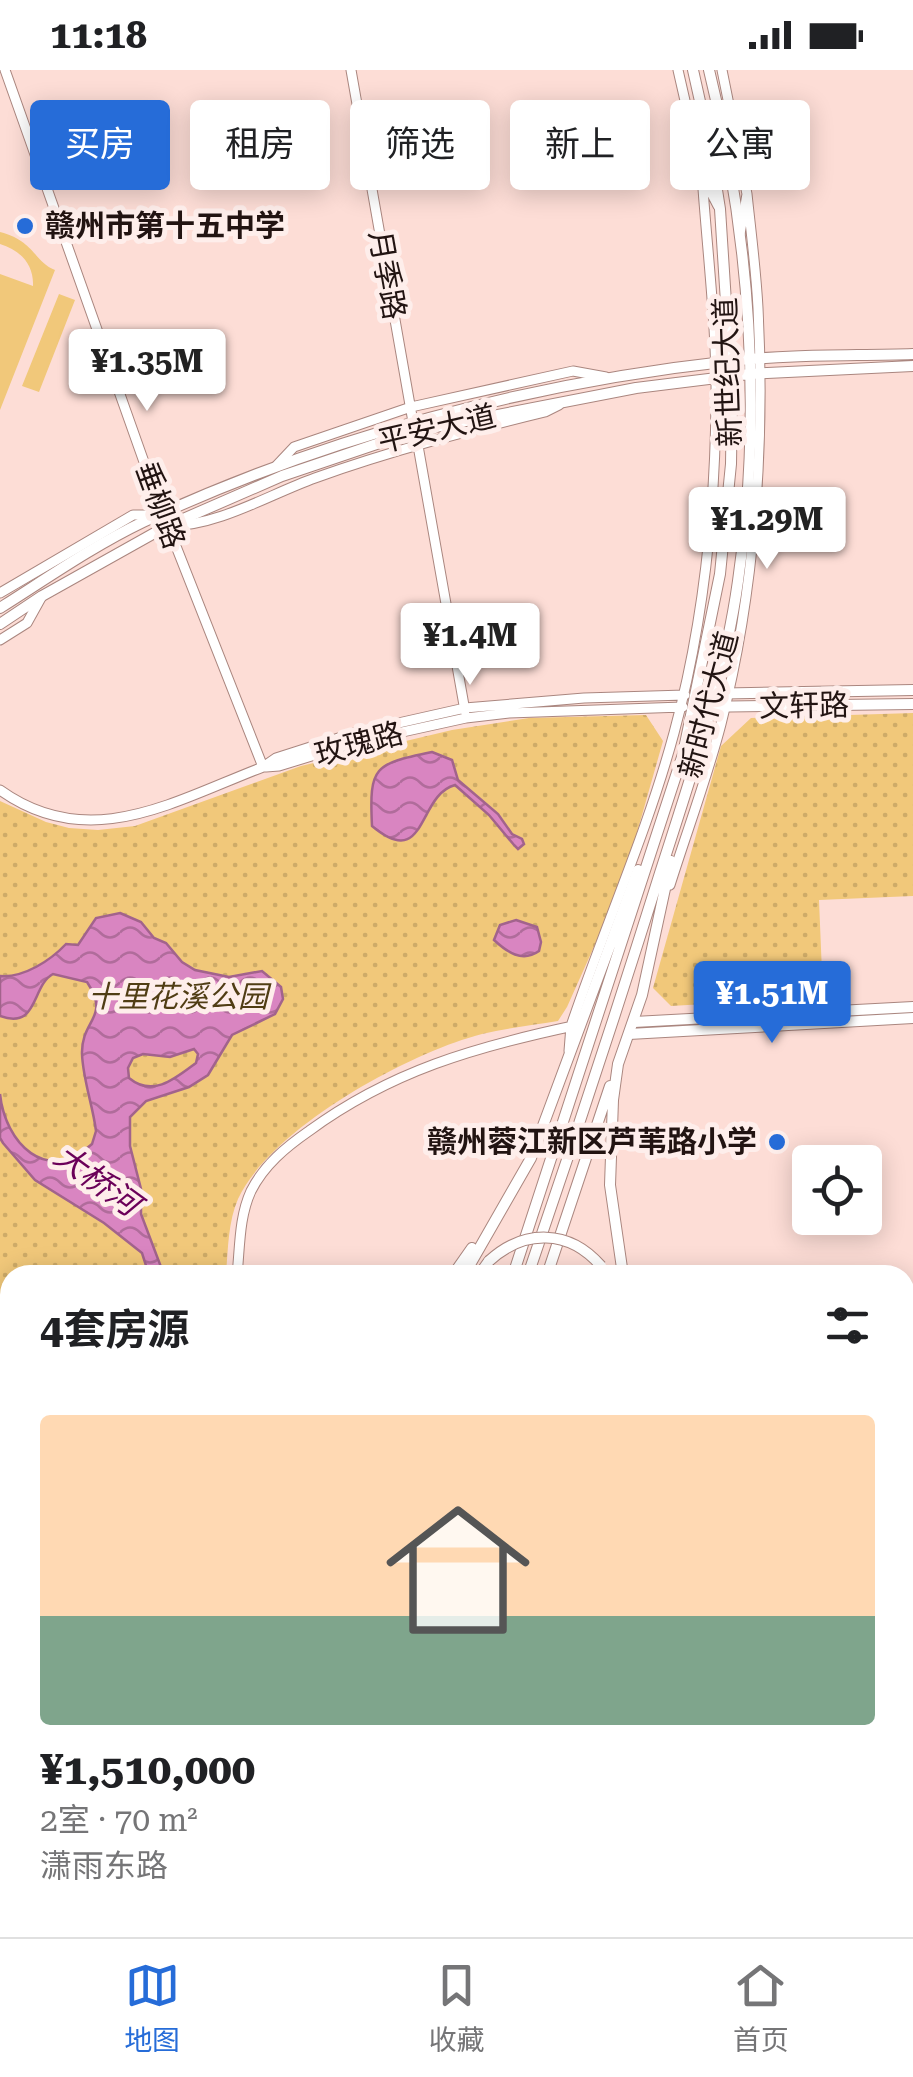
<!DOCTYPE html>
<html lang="zh">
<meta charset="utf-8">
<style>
:root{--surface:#fff;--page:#f2f2f2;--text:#202124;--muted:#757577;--line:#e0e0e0;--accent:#266cd8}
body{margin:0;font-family:"Roboto Serif","Noto Sans SC",serif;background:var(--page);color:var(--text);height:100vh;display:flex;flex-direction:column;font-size:38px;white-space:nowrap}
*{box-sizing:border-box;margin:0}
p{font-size:32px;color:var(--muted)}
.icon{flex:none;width:55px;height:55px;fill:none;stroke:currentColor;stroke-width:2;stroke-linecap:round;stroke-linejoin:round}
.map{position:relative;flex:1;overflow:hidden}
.panel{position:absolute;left:0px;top:1195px;width:915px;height:672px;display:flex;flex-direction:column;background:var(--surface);border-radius:30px 30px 0 0;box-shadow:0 5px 25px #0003}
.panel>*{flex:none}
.top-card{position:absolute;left:30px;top:30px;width:855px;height:90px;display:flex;gap:20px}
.tools{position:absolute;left:792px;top:1075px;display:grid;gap:20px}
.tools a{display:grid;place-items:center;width:90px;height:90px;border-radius:10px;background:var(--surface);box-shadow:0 5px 25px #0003;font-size:50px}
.price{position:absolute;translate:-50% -85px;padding:0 22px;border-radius:10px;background:#fff;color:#222;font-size:32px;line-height:65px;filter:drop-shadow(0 2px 5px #0008)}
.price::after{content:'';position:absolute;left:50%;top:60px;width:30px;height:22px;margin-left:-15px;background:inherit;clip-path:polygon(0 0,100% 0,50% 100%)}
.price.active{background:var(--accent);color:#fff}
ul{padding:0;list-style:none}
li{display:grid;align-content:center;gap:20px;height:530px;padding:0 40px}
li+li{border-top:2px solid var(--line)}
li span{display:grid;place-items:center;height:310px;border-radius:10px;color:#555}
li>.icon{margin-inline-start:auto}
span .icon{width:180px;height:180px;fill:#fffc;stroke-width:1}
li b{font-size:42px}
h2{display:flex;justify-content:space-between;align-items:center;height:120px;padding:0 40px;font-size:42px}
.pill{padding:0 35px;border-radius:10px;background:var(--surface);box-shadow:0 5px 25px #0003;font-size:35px;line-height:90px}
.pill.active{background:var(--accent);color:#fff}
.status{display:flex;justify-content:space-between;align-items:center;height:70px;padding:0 50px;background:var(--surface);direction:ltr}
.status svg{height:28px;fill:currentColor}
.tab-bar{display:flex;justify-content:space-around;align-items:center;height:140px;border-top:2px solid var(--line);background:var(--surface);font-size:28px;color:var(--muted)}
.tab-bar a{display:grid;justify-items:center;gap:5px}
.tab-bar .active{color:var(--accent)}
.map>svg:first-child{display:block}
.park{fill:url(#park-dots)}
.garden{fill:url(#garden-furrows)}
.pitch{fill:#f1c87a}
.water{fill:url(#water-waves);stroke:#a2638c;stroke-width:2.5;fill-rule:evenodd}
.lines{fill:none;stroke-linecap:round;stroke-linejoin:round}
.minor-casing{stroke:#aa867f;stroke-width:9}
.tertiary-casing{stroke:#aa867f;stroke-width:11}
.secondary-casing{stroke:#aa867f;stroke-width:12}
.primary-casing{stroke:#aa867f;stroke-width:12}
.trunk-casing{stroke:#aa867f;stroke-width:14}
.minor{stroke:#fff;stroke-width:6}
.tertiary{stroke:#fff;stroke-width:9}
.secondary{stroke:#fff;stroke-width:10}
.primary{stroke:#fff;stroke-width:10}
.trunk{stroke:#fff;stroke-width:11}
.primary-bridge-casing{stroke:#aa867f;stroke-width:12;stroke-linecap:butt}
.primary-bridge{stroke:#fff;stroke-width:10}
.poi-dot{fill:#266cd8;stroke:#feeeeb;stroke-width:4}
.labels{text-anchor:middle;stroke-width:10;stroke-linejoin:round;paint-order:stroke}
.poi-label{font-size:30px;font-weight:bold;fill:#221412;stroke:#feeeeb;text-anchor:start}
.street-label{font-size:30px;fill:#221412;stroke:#feeeeb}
.park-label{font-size:30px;font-style:italic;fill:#503d14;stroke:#feeeeb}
.water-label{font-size:32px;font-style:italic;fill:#6b0159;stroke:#feeeeb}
</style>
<div class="status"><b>11:18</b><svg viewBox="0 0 49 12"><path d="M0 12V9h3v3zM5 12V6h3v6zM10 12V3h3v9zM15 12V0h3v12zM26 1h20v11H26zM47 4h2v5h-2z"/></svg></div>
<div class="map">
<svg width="913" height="1867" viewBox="0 0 913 1867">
<defs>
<pattern id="park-dots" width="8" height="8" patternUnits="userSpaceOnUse" patternTransform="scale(2.5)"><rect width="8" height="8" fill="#f1c87a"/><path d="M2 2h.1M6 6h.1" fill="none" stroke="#ceab68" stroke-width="1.8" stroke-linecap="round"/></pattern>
<pattern id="garden-furrows" width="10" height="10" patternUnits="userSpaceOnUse" patternTransform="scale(2.5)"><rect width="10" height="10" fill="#f1c87a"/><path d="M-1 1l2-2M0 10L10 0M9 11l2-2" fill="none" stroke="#ceab68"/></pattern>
<pattern id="water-waves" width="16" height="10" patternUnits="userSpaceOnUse" patternTransform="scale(2.5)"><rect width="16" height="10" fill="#d985c1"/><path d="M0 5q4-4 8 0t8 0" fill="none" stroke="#b06c9b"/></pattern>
</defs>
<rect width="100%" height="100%" fill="#fdddd6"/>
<path class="park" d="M913,643V826L819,830L823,927L671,936L653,918L721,676L751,648Z
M646,645L663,671L623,812L567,937L558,951C533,955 507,958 482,964C408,983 271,1058 238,1129C228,1152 228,1180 226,1205H10V1306L0,1268V731L46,752L69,758L98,760L135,756L301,696L452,660L529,648Z
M10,1328V1493L0,1501V1339Z
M173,1858H268L265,1867H170Z"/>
<path class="garden" d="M675,1858H810L807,1867H674Z"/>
<path class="pitch" d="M0,162C35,171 34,192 55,200L0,340V204L33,216C34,194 20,180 0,174Z
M59,224L75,230L39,322L22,316Z"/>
<path class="water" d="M432,682L452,690L458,710L498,744L512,764L522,769L524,774L518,779L514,775L489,745L455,715C417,725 427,802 372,756C369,696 374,694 432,682Z
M120,843L141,852L154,868L166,873L182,892L195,900L229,907L262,901L281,917L283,929L275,944L232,965L208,1005L189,1017L146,1031L130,1047V1076L141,1119V1144L164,1205H149L142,1183L104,1153L35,1110L3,1073L0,1068V1024C5,1073 47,1116 92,1074L96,1061C93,1036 83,1010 82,984C81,949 111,948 87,912L53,904C31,916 39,960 0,946V906C24,908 51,890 66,874L78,875L96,848ZM194,979L198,984L196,993C176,1008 153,1028 129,1008L128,998L133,988L143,984L170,987Z
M516,850L537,857L541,872L539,881C522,893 507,882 494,870L500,855Z"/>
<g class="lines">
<g class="minor-casing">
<path id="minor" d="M0,1606L10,1597
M905,1638L910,1500
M0,1677L10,1670
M905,1776L913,1745
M905,1845L913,1847
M0,1855C29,1867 57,1867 86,1858
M165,1867L167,1858
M716,1867L728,1858
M862,1867L865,1858"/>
</g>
<g class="tertiary-casing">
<path id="tertiary" d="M5,0L155,423L263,697
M351,0L413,352
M678,0L702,105L718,136
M722,0L747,124L740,164
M417,370L465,641
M277,395L294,377L411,337L573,301L606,307
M170,456C220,455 268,425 315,408C390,381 467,361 545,342L559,335
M0,523L133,445H155
M0,570L27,553L42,526
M266,697L279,696L357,672L466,648L509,643L683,637
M0,720C89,784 174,731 263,697L276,688L354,663L465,638L584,628L685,625
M670,815C687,761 707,708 721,654C755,521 765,375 758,238C756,200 751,162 747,124
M569,981L571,956C604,858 647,763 674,663C703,556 715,443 716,332C717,257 707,180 702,105
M237,1205C240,1177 239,1147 251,1121C264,1095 286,1077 309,1061C391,1001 475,977 573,956
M905,1361H913
M905,1407L913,1408
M0,1519L10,1512
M0,1584L10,1577
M325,1867L330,1858"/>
</g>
<g class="secondary-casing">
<path id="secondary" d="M698,624L913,620
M695,637L913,634
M634,952L913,937
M629,964L913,948"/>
</g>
<g class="primary-casing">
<path id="primary" d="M0,538C46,509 93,476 143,452C328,366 529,313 731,291C791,284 853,286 913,284
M0,554L42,526L167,456L282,406L415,361L636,318L749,304L913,296
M453,1205L472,1178
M464,1205L531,1088L638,800
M479,1205L489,1191
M513,1205L683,684L720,504L731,394L732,326L720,139L710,76L693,0
M528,1205C574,1071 618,937 660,803C691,706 724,611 738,511C763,343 750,164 709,0
M547,1205L610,1016
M623,1205L610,1115L613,1030L618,994L642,925L671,791
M905,1366H913
M905,1396L913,1395
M0,1537L10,1529
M0,1571L10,1564
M277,1867L280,1858
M286,1867L290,1858
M304,1867L308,1858
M314,1867L320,1858"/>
</g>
<g class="trunk-casing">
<path id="trunk" d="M905,1374H913
M905,1383L913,1384
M0,1545L10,1537
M0,1563L10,1555"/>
</g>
<use href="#minor" class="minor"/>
<use href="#tertiary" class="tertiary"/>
<use href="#secondary" class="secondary"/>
<use href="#primary" class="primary"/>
<use href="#trunk" class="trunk"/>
<g class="primary-bridge-casing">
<path id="primary-bridge" d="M489,1191C524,1159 569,1159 601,1196"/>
</g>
<use href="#primary-bridge" class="primary-bridge"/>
</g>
<g class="poi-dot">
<circle cx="25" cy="156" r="10"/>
<circle cx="777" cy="1072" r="10"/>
</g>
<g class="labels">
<g class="poi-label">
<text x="45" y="166">赣州市第十五中学</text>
<text x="757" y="1082" text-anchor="end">赣州蓉江新区芦苇路小学</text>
</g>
<g class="street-label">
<text transform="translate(387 205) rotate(80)" y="10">月季路</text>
<text transform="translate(728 302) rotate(-92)" y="10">新世纪大道</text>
<text transform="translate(437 359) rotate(-13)" y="10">平安大道</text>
<text transform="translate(160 435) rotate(70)" y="10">垂柳路</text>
<text transform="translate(709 635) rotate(-75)" y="10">新时代大道</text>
<text transform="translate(804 636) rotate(-1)" y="10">文轩路</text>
<text transform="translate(359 674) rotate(-15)" y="10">玫瑰路</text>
</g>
<g class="park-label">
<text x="178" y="937">十里花溪公园</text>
</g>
<g class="water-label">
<text transform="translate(97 1110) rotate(36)" y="11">大桥河</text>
</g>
</g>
</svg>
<div class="tools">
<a><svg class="icon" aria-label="locate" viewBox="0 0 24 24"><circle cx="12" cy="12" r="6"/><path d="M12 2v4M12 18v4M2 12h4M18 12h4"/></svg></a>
</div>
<b class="price" style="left:147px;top:344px">¥1.35M</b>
<b class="price" style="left:767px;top:502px">¥1.29M</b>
<b class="price" style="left:470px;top:618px">¥1.4M</b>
<b class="price active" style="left:772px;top:976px">¥1.51M</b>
<div class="top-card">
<a class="pill active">买房</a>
<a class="pill">租房</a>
<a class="pill">筛选</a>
<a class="pill">新上</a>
<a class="pill">公寓</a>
</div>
<section class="panel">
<h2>4套房源<svg class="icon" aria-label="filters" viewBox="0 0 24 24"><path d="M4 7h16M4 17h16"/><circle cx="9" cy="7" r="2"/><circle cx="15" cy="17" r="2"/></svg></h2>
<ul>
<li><span style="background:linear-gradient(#ffd9b3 65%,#7fa58c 0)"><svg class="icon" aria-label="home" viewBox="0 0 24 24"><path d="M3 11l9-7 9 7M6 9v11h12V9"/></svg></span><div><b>¥1,510,000</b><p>2室 · 70 m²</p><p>潇雨东路</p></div></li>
</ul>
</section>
</div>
<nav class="tab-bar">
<a class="active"><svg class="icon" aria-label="map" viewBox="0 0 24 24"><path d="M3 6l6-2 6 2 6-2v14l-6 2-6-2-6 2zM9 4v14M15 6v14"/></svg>地图</a>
<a><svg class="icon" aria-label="saved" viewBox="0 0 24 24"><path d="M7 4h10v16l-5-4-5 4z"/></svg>收藏</a>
<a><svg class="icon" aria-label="home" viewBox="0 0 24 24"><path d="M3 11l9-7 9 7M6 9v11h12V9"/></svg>首页</a>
</nav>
